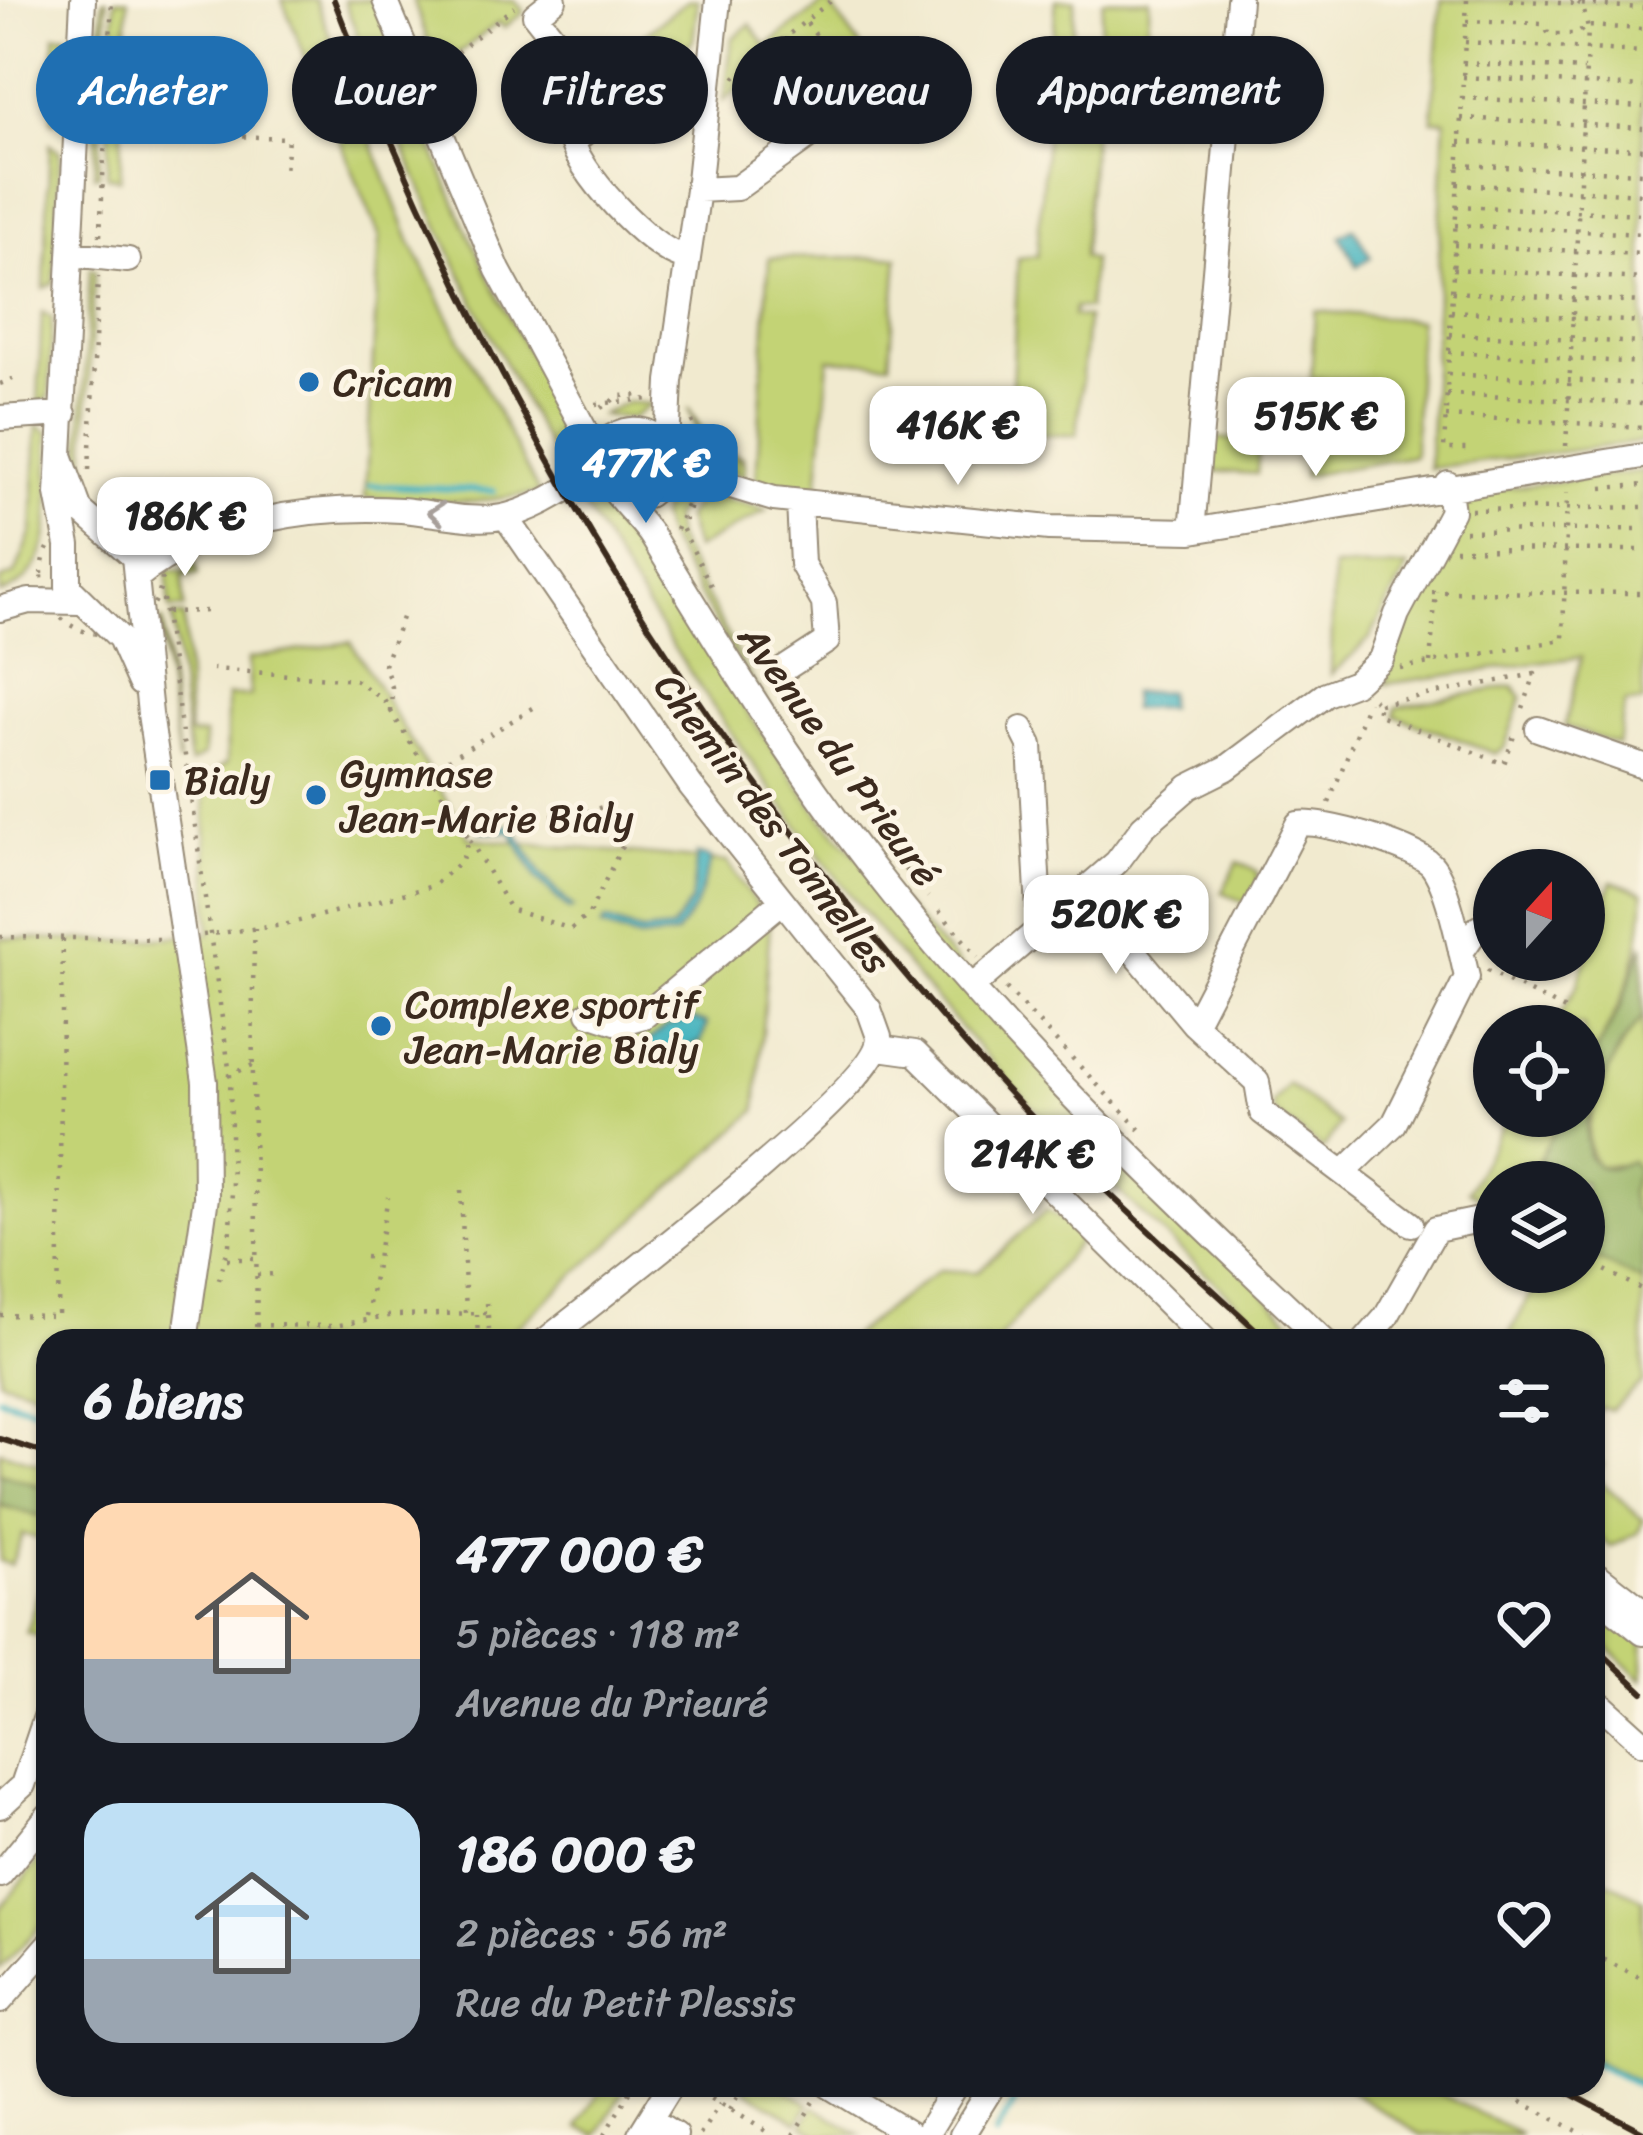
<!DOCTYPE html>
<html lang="fr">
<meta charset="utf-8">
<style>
:root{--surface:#171b24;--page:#242831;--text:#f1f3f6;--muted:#9ea1a6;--accent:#1f6fb2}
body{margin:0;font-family:Sriracha,sans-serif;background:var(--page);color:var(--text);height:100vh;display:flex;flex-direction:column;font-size:45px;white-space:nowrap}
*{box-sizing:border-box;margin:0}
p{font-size:39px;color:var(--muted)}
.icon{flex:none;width:66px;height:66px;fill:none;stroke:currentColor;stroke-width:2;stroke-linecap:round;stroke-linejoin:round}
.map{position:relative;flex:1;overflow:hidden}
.panel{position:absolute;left:36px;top:1329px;width:1569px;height:768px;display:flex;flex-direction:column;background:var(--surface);border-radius:36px;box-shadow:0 3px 9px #0004}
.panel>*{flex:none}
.hud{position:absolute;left:36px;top:36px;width:1572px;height:108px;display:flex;gap:24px}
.needle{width:78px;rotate:21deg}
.fabs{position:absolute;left:1473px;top:849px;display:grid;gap:24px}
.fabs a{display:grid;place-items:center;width:132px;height:132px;border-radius:50%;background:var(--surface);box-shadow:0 3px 9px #0004;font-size:60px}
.price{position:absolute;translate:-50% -102px;padding:0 27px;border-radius:24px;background:#fff;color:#222;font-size:39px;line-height:78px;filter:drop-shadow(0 3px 6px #0008)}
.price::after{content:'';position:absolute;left:50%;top:72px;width:36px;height:27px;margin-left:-18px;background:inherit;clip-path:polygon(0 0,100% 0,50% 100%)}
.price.current{background:var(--accent);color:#fff}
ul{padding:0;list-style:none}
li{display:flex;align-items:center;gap:36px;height:300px;padding:0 48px}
li span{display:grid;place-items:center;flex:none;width:336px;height:240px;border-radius:36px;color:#555}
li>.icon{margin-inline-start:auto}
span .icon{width:144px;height:144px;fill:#fffc;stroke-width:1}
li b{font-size:51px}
h2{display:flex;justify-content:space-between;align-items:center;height:144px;padding:0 48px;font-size:51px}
.chip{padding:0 42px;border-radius:54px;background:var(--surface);box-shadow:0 3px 9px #0004;font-size:42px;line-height:108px}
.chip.current{background:var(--accent);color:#fff}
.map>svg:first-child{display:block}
.green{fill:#c3d375;stroke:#7f7e4a;stroke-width:3}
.forest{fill:#9ab566;stroke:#6a7042;stroke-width:3}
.water{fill:#43b2be;stroke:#3f6e6e;stroke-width:3}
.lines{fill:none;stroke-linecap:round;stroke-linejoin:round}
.stream{stroke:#43b2be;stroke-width:6}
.minor-casing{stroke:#968a76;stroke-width:28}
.path{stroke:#968a76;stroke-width:4.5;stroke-dasharray:3 9;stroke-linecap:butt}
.minor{stroke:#fff;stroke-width:24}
.rail{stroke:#3b2a1e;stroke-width:6}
.oneway{stroke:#a79f9a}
.poi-dot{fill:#1f6fb2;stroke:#fcf5e5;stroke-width:4.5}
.labels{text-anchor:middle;stroke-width:9;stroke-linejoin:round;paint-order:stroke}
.poi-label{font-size:39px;fill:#3b2a1e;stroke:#fcf5e5;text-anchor:start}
.street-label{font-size:39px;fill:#3b2a1e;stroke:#fcf5e5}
</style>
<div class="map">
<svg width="1643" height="2135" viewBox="0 0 1643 2135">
<rect width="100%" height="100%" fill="#fcf5e5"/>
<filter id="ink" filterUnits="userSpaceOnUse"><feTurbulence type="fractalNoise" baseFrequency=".00833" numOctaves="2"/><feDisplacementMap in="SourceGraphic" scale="24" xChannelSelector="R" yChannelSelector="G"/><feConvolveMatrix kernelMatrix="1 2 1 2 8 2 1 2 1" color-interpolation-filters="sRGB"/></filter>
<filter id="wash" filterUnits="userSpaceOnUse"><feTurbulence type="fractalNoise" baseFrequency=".004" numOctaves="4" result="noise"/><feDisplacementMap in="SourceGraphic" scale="48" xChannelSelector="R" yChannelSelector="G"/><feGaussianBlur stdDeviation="2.7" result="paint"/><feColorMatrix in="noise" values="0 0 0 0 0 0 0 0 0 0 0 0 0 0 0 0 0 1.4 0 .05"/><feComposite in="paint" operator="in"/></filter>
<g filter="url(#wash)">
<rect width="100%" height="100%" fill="#f1eacf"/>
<path class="green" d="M103,0H107L99,175H94Z
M115,0H128L120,179L107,176Z
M282,0H316L411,243L539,493L475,502L365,498L380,237Z
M344,0H375C429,142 484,290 567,417L560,422L579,458L571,469H560C478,317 405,162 344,0Z
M413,0H515L524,12L504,28L499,22L438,69Z
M688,0H698L693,41L654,70L631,45Z
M1056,0H1075L1070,72L1097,75L1103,0H1150L1144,82L1098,79L1083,257L1092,260L1088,309L1074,308L1073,316L1087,318L1077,435H1010L1018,258L1037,256Z
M1441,0H1643V442L1429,468L1445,120H1432Z
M827,1L885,80L839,114L792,44L724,101L732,39L750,24L766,46Z
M55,35H66L62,118L52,121Z
M691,60L684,116L659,84Z
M50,144L60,152L54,283L44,288Z
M898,257L890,363L829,359L818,491L756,484L769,258Z
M90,269L95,270L85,469L92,500L82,479L80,460Z
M1315,311L1419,320L1414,456L1304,476L1309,410L1359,413L1362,382L1311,378Z
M42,312L52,318L49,397L38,406Z
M626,402L652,404L632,418L601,415Z
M688,408L713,447L745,458H738L745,464L744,477L709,460Z
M37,425L49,433C46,489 66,571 0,594V580L15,574L32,532Z
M1214,438L1259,442L1257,474L1211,471Z
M622 462a16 16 0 1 1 32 0a16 16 0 1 1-32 0Z
M1643,471V702L1625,703L1618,745L1565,726L1581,657L1385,684L1404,620L1474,492Z
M595,483L624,507L722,676L821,817L1309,1341H1279C1184,1253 1086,1164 998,1069C835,892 698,694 574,490Z
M692,485L673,519L676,539L744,666L826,790L741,669L666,536L660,516L666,497Z
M701,493L767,510L695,549L686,518Z
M194,561L198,574L183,576L184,608L170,609L167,570L188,572Z
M1333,567H1408L1369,639L1331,675Z
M172,616H184L189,735H204V755L190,764Z
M159,621H163L179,764Z
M351,642L469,838L727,862L770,924L756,1111L501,1341H48V1394L0,1380V938L120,941L210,934L204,781L227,762V696H250L248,659Z
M1513,686L1522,697L1505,746L1496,753L1395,716L1397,707Z
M1238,862L1257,872L1258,882L1247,904L1222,892Z
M1612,881L1643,892C1643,968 1618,1009 1584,1074V1026H1554L1577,986Z
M1641,1016L1643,1017V1217L1633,1209L1623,1165L1598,1166C1567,1134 1619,1047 1641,1016Z
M1288,1084L1340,1124L1323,1149L1274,1112L1272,1104Z
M1507,1116H1562L1527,1182H1494V1205L1468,1191Z
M1047,1210L1084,1235L998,1341H845L939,1270L977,1272Z
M1584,1252L1643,1282V1382L1611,1410L1601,1408L1593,1420V1341H1506L1542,1272H1584Z
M0,1451L48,1467V1489L0,1473Z
M1593,1459L1603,1464L1595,1476L1643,1520L1638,1533L1611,1547L1593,1531Z
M0,1505L48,1519V1542L23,1534L11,1565L0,1561Z
M48,1563V1639L26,1632Z
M1593,1601L1643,1640V1680L1593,1633Z
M48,1849V1918L0,1969V1909Z
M1593,1874L1643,1899V2085L1593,2059Z
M604,2085H628L597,2135L578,2127Z
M747,2085H779L809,2104L798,2122L744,2089Z
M1341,2085H1423L1521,2135H1421Z
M814,2106L860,2135H819L803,2125Z"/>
<path class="forest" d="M1643,944V1017L1619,1047L1586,1124L1588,1156L1598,1166L1610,1169L1631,1161L1638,1169L1630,1193L1633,1209L1643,1217V1282L1584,1252V1182H1527L1562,1116H1584V1074L1621,1006Z
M0,1473L48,1489V1519L0,1505Z"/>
<path class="water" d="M1354,228L1371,258L1357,266L1340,236Z
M1167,691L1168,708L1132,709L1131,693Z
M479,825L513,826L542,875L573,908L569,910L537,879L511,832L479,831Z
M697,854L710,858V864L695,908L675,935L639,939L601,927L605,920L641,932L671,929L691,902Z
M694,1019L707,1024L701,1042L648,1057L647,1042L666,1026Z"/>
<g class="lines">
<path class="stream" d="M370,485L494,491
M0,1398L48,1412
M1593,2063L1643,2088
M995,2135L1026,2085"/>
</g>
</g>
<g filter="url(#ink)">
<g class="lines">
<g class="minor-casing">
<path id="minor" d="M83,0L58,494L68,545V587L120,638L140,683
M385,0L498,270L601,460
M554,0L535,15L611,111L573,142
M579,106C575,114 570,124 570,133C573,168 651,251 684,257
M698,190L737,188L808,137
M72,254L128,260
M0,418L64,414
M667,447L670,381L698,190L718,0
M669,453L715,481L774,499L1049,528L1192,531L1643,456
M61,458L80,510L134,557L150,714L205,1082L206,1197L185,1341
M620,493L648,495L665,481L669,453C652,414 590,427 603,472C608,489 640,518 652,536C725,656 797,773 884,883C1015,1049 1170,1196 1324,1341
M506,517L691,786L869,1009L879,1037C881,1085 596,1300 545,1341
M1192,531L1239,0
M136,578C207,520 312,505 401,510C432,512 472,523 502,517C537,510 572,485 602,467
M0,609L29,601L79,602
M778,673L827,641L824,603L802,564L799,502
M1022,729L1030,745L1040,929
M1538,729L1643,766
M1083,891L1194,1024L1257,1082L1262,1112L1343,1173L1394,1124L1467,977C1460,948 1449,889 1433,867C1420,848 1320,819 1298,824L1194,1024
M1461,952L1477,929L1494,919
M972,987L1117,862L1143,827L1189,787L1227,768L1326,694L1355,683L1381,659L1397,614L1452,511L1448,484
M589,1013L619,1023L644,1016L780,903
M879,1048L915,1053L1206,1341
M1343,1173L1411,1224
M1365,1341L1386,1317L1436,1229L1494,1217
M1593,1572L1643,1611
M1593,1593L1643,1633
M1593,1698L1643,1743
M0,1806L23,1785L48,1711
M0,1875L48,1816
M0,2001L48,1946
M829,2085L911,2135
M650,2119L675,2135
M640,2135L671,2085
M926,2135L956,2085
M962,2135L993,2085"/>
</g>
<path class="path" d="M1467,0L1444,449H1470
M1510,0L1643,8
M1466,21L1542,24L1549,34H1577L1587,26L1643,29
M807,23L854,87L822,120
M1465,42L1643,52
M1463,63L1584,69
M438,67L514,7
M1463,77L1643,87
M734,78L832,0
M630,97L688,53
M1462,98L1643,107
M1461,118L1643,128
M231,136L288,138L285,172
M1459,142L1643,149
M1458,165L1643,173
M1457,184L1643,194
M1456,206L1643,214
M1455,225L1643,234
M100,236L112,0
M1454,245L1643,254
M1453,269L1643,279
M1452,292L1643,302
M1451,311L1643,322
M1450,334L1643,343
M1449,352L1643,363
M1448,374L1643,384
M0,384L13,379
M1447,394L1643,404
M596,404L649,399
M601,408L619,396L645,395
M1446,416L1643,427
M692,421L704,449
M1566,446L1588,29L1583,6L1575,0
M89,470L98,277
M1602,488L1643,485
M695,496L682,528L712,588
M1471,510L1643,507
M42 574a60 60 0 1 1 120 0a60 60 0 1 1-120 0Z
M676,530L692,491
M1465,531L1643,529
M1455,549L1643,550
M1432,592L1643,593
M163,599L230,1075L232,1191L229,1245L218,1283
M167,612L210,611
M1430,663L1436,591
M1400,668L1563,640L1567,493
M1373,699L1379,704L1377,714L1504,764L1515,733
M1379,704L1535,674L1522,711
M391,712L392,687L384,665L403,615
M428,772L538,705
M1329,803L1368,702
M455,816L577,815L602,807
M470,840L510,909L571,929L589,914L626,838
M897,860L928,897
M939,911L978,957
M255,928C248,1065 259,1203 256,1341
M203,935L284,925L433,886L462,860L469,838L384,700L355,680L213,669
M0,937L162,939
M1487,970L1565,1010
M1006,988L1142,1132
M228,1076L255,1064
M461,1190L466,1314
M365,1257L377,1258
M227,1259H257
M1584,1259L1643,1290
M257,1275L275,1274
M487,1303L489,1330
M477,1314L478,1341
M0,1315L58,1316L63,937
M367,1316L388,1197
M256,1325L334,1326L394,1315L488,1313
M1593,1954L1643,1979
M691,2085L772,2135
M1489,2085L1585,2135
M730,2109L745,2085
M604,2135L634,2085
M700,2135L720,2103
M793,2135L815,2100"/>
<use href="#minor" class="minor"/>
<path class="rail" d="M334,0C490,408 706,759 1000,1083C1083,1174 1178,1257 1268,1341
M0,1439L48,1454
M1593,1645L1643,1692
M1554,2085L1643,2132"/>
</g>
<defs><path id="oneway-chevron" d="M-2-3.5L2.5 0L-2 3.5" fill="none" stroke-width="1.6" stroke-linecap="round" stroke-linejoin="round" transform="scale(3)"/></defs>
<use class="oneway" href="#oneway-chevron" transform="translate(436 513) rotate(-175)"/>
</g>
<g class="poi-dot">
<circle cx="309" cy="382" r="12"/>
<rect x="148" y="768" width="24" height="24" rx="6"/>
<circle cx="316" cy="795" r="12"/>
<circle cx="381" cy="1026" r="12"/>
</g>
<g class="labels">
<g class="poi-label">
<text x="333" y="396">Cricam</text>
<text x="340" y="787">Gymnase<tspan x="340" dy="45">Jean-Marie Bialy</tspan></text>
<text x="184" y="794">Bialy</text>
<text x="405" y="1018">Complexe sportif<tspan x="405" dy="45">Jean-Marie Bialy</tspan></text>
</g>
<g class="street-label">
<text transform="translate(840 755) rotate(54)" y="14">Avenue du Prieuré</text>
<text transform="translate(773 823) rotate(53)" y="14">Chemin des Tonnelles</text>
</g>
</g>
</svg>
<div class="fabs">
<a><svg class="needle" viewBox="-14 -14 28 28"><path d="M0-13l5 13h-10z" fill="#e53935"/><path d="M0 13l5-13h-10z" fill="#9ea1a6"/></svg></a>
<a><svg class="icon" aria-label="locate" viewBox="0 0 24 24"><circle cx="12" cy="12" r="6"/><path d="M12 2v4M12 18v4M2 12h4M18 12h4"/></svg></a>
<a><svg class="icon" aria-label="layers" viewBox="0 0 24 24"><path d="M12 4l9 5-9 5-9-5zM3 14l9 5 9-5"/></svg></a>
</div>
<b class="price" style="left:1316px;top:479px">515K €</b>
<b class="price" style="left:958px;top:488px">416K €</b>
<b class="price current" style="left:646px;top:526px">477K €</b>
<b class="price" style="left:185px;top:579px">186K €</b>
<b class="price" style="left:1116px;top:977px">520K €</b>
<b class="price" style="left:1033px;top:1217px">214K €</b>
<div class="hud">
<a class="chip current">Acheter</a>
<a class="chip">Louer</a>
<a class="chip">Filtres</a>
<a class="chip">Nouveau</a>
<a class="chip">Appartement</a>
</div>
<section class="panel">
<h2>6 biens<svg class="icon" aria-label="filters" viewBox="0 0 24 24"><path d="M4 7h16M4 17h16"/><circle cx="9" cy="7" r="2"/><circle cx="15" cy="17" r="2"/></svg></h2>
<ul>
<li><span style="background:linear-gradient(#ffd9b3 65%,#9aa5b1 0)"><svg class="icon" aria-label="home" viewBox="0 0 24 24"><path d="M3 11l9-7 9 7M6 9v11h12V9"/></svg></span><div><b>477 000 €</b><p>5 pièces · 118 m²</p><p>Avenue du Prieuré</p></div><svg class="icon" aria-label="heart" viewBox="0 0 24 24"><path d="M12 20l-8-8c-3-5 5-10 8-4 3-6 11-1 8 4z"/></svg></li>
<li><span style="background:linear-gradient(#bfe0f5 65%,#9aa5b1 0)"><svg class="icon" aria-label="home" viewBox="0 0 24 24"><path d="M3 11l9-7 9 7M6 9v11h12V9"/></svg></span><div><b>186 000 €</b><p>2 pièces · 56 m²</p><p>Rue du Petit Plessis</p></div><svg class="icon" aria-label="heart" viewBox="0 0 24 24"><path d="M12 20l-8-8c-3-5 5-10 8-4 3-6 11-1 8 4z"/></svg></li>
</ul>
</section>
</div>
